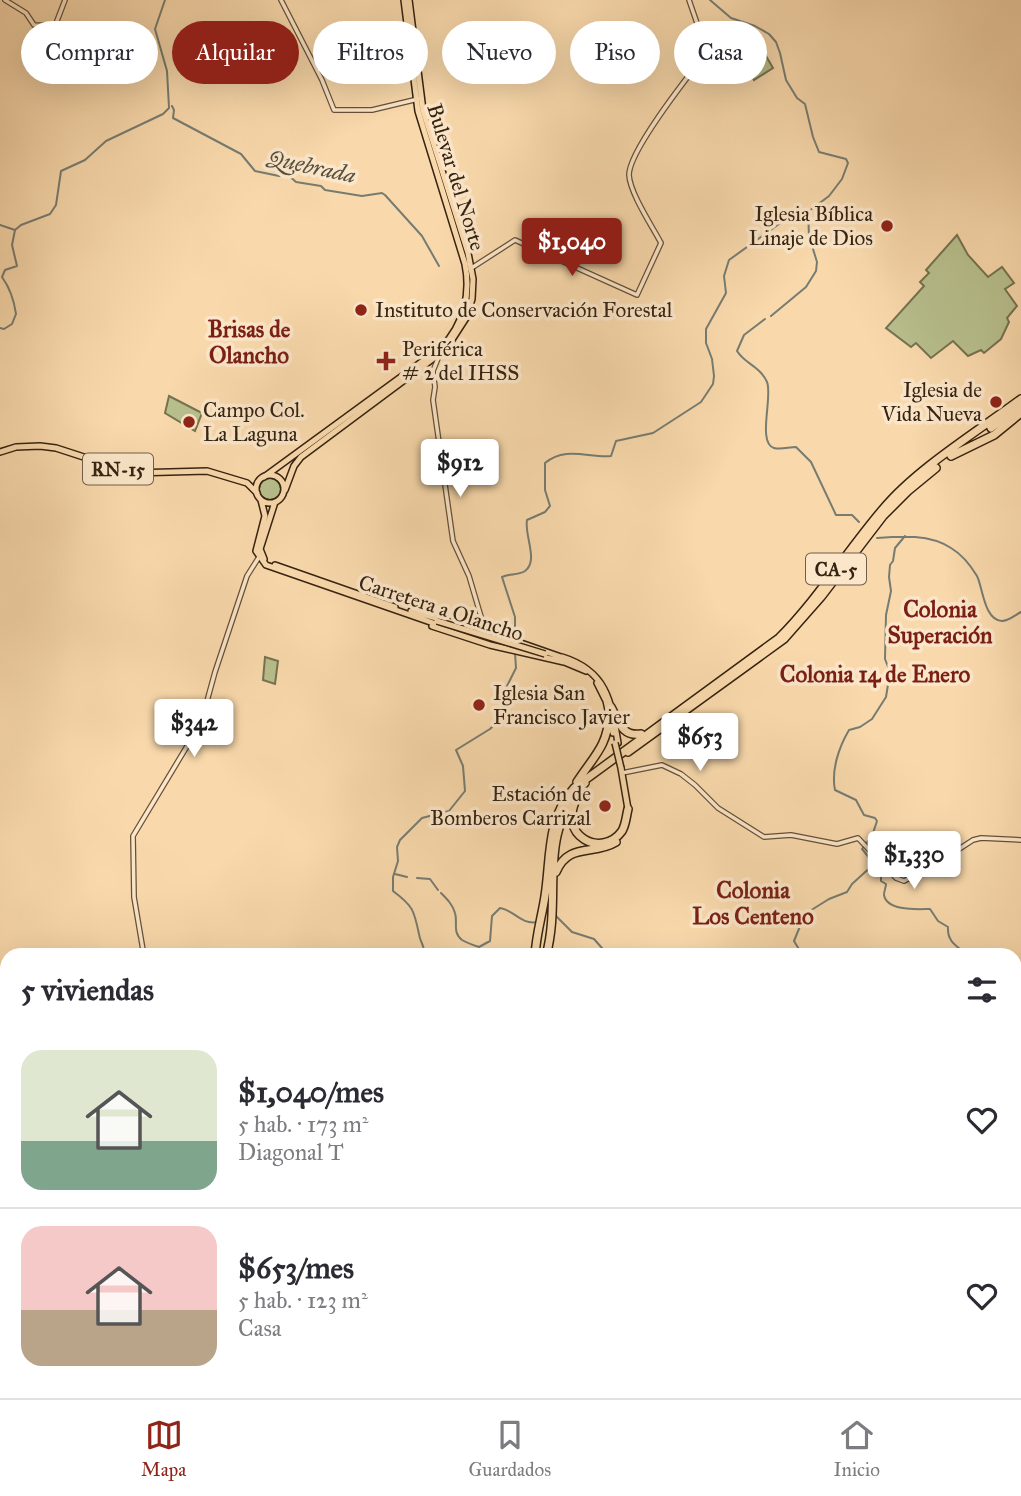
<!DOCTYPE html>
<html lang="es">
<meta charset="utf-8">
<style>
:root{--surface:#fff;--page:#f2f2f3;--text:#2b2b33;--muted:#7c7c81;--line:#e1e1e2;--accent:#8f2418}
body{margin:0;font-family:"IM FELL Great Primer",serif;background:var(--page);color:var(--text);height:100vh;display:flex;flex-direction:column;font-size:26px;white-space:nowrap}
*{box-sizing:border-box;margin:0}
p{font-size:23px;color:var(--muted)}
.icon{flex:none;width:38px;height:38px;fill:none;stroke:currentColor;stroke-width:2;stroke-linecap:round;stroke-linejoin:round}
.map{position:relative;flex:1;overflow:hidden}
.drawer{position:absolute;left:0px;top:948px;width:1022px;height:450px;display:flex;flex-direction:column;background:var(--surface);border-radius:21px 21px 0 0;box-shadow:0 7px 28px #0002}
.drawer>*{flex:none}
.top-card{position:absolute;left:21px;top:21px;width:980px;height:63px;display:flex;gap:14px}
.price{position:absolute;translate:-50% -60px;padding:0 16px;border-radius:7px;background:#fff;color:#222;font-size:23px;line-height:46px;filter:drop-shadow(0 2px 4px #0008)}
.price::after{content:'';position:absolute;left:50%;top:42px;width:21px;height:16px;margin-left:-10px;background:inherit;clip-path:polygon(0 0,100% 0,50% 100%)}
.price.on{background:var(--accent);color:#fff}
ul{padding:0;list-style:none}
li{display:flex;align-items:center;gap:21px;height:175px;padding:0 21px}
li+li{border-top:2px solid var(--line)}
li span{display:grid;place-items:center;flex:none;width:196px;height:140px;border-radius:21px;color:#555}
li>.icon{margin-inline-start:auto}
span .icon{width:84px;height:84px;fill:#fffc;stroke-width:1}
li b{font-size:30px}
h2{display:flex;justify-content:space-between;align-items:center;height:84px;padding:0 21px;font-size:30px}
.pill{padding:0 24px;border-radius:32px;background:var(--surface);box-shadow:0 7px 28px #0002;font-size:24px;line-height:63px}
.pill.on{background:var(--accent);color:#fff}
.dock{display:flex;justify-content:space-around;align-items:center;height:98px;border-top:2px solid var(--line);background:var(--surface);font-size:19px;color:var(--muted)}
.dock a{display:grid;justify-items:center;gap:4px}
.dock .on{color:var(--accent)}
.map>svg:first-child{display:block}
.green{fill:#b8c08e;stroke:#767250;stroke-width:2}
.lines{fill:none;stroke-linecap:round;stroke-linejoin:round}
.stream{stroke:#767c72;stroke-width:2}
.canal{stroke:#a1b8b3;stroke-width:3.5}
.minor-casing{stroke:#665038;stroke-width:6}
.major-casing{stroke:#352311;stroke-width:8}
.highway-casing{stroke:#352311;stroke-width:10}
.minor{stroke:#fbe6c9;stroke-width:3.5}
.major{stroke:#f9d9ac;stroke-width:5}
.highway{stroke:#f9d9ac;stroke-width:7}
.major-bridge-casing{stroke:#352311;stroke-width:8;stroke-linecap:butt}
.major-bridge{stroke:#f9d9ac;stroke-width:5}
.poi-dot{fill:#8f2418;stroke:#fbe6c9;stroke-width:2.5}
.labels{text-anchor:middle;stroke-width:7;stroke-linejoin:round;paint-order:stroke}
.shield{fill:#fbe6c9;stroke:#705e48;stroke-width:2}
.shield-label{font-size:19px;font-weight:bold;fill:#352311}
.street-label{font-size:21px;fill:#352311;stroke:#fbe6c9}
.poi-label{font-size:21px;fill:#352311;stroke:#fbe6c9;text-anchor:start}
.water-label{font-size:23px;font-style:italic;fill:#555042;stroke:#fbe6c9}
.neighbourhood-label{font-size:23px;font-weight:bold;fill:#7a1f14;stroke:#fbe6c9}
</style>
<div class="map">
<svg width="1021" height="1398" viewBox="0 0 1021 1398">
<rect width="100%" height="100%" fill="#f9d9ac"/>
<filter id="stains"><feTurbulence type="fractalNoise" baseFrequency=".00286" numOctaves="4"/><feColorMatrix values="0 0 0 0 .2 0 0 0 0 .09 0 0 0 0 .02 0 0 0 .5 -.17"/></filter>
<radialGradient id="worn" r=".72"><stop offset=".6" stop-color="#630" stop-opacity="0"/><stop offset="1" stop-color="#630" stop-opacity=".3"/></radialGradient>
<path class="green" d="M753,34L773,68L754,80L734,45Z
M957,235L968,255L988,277L1002,267L1014,283L1005,289L1017,306L1007,318L1009,322L1001,339L984,353L981,350L968,356L953,341L931,358L916,343L911,347L886,328L924,286L920,282L929,273L926,270Z
M169,396L202,413L195,431L165,413Z
M259 489a11 11 0 1 1 22 0a11 11 0 1 1-22 0Z
M265,657L278,661L275,684L263,680Z
M7,1380V1391H25L21,1398H0V1391Z"/>
<g class="lines">
<path class="stream" d="M172,106L174,110L173,118L241,154L255,171L279,176L287,174L296,182L321,186L325,190L362,196L382,193L385,195L422,236L439,266
M0,225L15,230
M771,316L806,287L816,271L817,262L809,236L808,212
M765,319L744,335L737,351C745,364 760,366 767,382C773,396 757,443 774,448C781,450 789,447 796,447L811,462L836,515H852L859,522
M0,328L4,329L12,324L16,314C14,300 10,288 2,277L5,270L17,266L12,245L15,230L21,225L50,214L56,205L61,171L85,160L106,141L163,114L169,108L167,71L155,29L165,0
M905,536L895,548L893,561L890,565L889,577L891,591L886,615L885,659L890,672L886,697L872,719L860,727L849,730C839,747 831,770 835,790L856,800L864,815L875,818L877,821L872,836L862,849L881,872V881L886,884C886,887 884,891 884,895C887,912 920,909 930,909L938,921L948,927C947,943 958,946 968,956
M877,538C901,536 930,534 951,548C961,554 971,566 977,576C983,588 984,620 1002,621C1009,621 1015,615 1021,612
M515,641V617L502,577C510,573 517,576 525,571C539,561 524,535 527,520L545,512L550,506L545,490V463C566,446 588,458 611,456L616,441L653,433L701,402L713,384L714,376L712,359L706,343V329L726,293L724,276L729,260L790,216L809,211L829,196L842,179L848,163L846,159L819,152L813,137L805,104L797,98L786,80L780,53L776,42L769,34L755,26L731,18L710,0
M395,874L407,877
M417,878L430,879L438,890
M441,893C447,899 453,905 455,913C458,923 452,932 462,940C467,943 473,945 479,947L490,941L492,916L500,908C514,910 521,925 537,922
M556,916L572,932L594,939L609,956
M423,956C426,946 420,943 419,934C414,910 413,906 393,891V877L398,861L397,847L400,840L422,818L449,811L465,791L463,766L456,750L490,729L504,715L505,690L516,668L515,653
M803,956L794,941L805,914L829,899L847,892L852,884L874,864
M1015,1022L1021,1023
M1017,1234L1021,1233
M129,1391L131,1398
M856,1391L858,1398"/>
<path class="canal" d="M1015,1096L1021,1095
M1016,1140L1021,1129"/>
<g class="minor-casing">
<path id="minor" d="M5,0L26,13L34,25L55,26L65,0
M281,0L322,80L334,110H372L418,99
M470,269L515,240L637,295L661,243C652,226 630,193 629,175C629,150 690,74 707,52L689,0
M439,356L433,371L435,387L433,400L453,541L469,576L487,637
M622,773L662,765L681,774L695,785L718,808L764,837L791,835L837,844L858,838L896,878L904,881L933,866L973,840L981,838L1021,840
M144,956L134,897L133,836L201,723L215,672L247,576L259,557
M1015,1179L1021,1177
M1015,1213L1021,1211
M0,1256L7,1254"/>
</g>
<g class="major-casing">
<path id="major" d="M0,452L16,447L40,446L56,448L133,473L207,471L247,483L257,493
M256 489a14 14 0 1 1 28 0a14 14 0 1 1-28 0Z
M264,477L442,347C464,324 471,294 465,264L418,111L404,0
M285,490L294,466L301,457L446,349L466,318L472,299L473,279L468,253L423,110L409,0
M261,500L265,516L256,551L266,565L436,624
M264,559L260,549L275,502
M275,565L395,607
M411,611L476,629L482,627L483,622L492,633L564,658
M432,626L490,645L564,662
M562,657C607,671 611,701 618,743
M562,661L586,671
M597,683L606,701L613,733
M621,768L628,809"/>
</g>
<g class="highway-casing">
<path id="highway" d="M991,428L1021,406
M951,456L994,435L1021,413
M611,707C619,722 622,737 641,734
M628,752L784,639L821,597L883,516L908,491L936,468
M577,782C593,757 608,746 609,715
M578,796C555,836 602,859 622,831C626,824 626,817 628,809
M556,872C569,842 593,856 616,842
M535,956C536,935 542,916 545,896C551,858 546,819 574,788L779,638C818,599 847,551 883,509C916,469 978,431 1021,399
M546,956C563,893 535,838 585,783
M1015,1148L1021,1143
M322,1398L325,1391
M336,1398L339,1391
M345,1398L355,1391
M368,1398L375,1391"/>
</g>
<use href="#minor" class="minor"/>
<use href="#major" class="major"/>
<use href="#highway" class="highway"/>
<g class="major-bridge-casing">
<path id="major-bridge" d="M437,621L545,654
M615,743L621,768"/>
</g>
<use href="#major-bridge" class="major-bridge"/>
</g>
<g class="poi-dot">
<circle cx="887" cy="226" r="7"/>
<circle cx="361" cy="310" r="7"/>
<path d="M382.5 350.5h7v7h7v7h-7v7h-7v-7h-7v-7h7z"/>
<circle cx="996" cy="402" r="7"/>
<circle cx="189" cy="422" r="7"/>
<circle cx="479" cy="705" r="7"/>
<circle cx="605" cy="806" r="7"/>
</g>
<g class="labels">
<g class="shield">
<rect x="83" y="453.5" width="70" height="31" rx="5"/>
<rect x="806" y="553.5" width="60" height="31" rx="5"/>
</g>
<g class="shield-label">
<text x="118" y="476">RN-15</text>
<text x="836" y="576">CA-5</text>
</g>
<g class="street-label">
<text transform="translate(456 177) rotate(73)" y="7">Bulevar del Norte</text>
<text transform="translate(441 608) rotate(18)" y="7">Carretera a Olancho</text>
</g>
<g class="poi-label">
<text x="873" y="221" text-anchor="end">Iglesia Bíblica<tspan x="873" dy="24">Linaje de Dios</tspan></text>
<text x="375" y="317">Instituto de Conservación Forestal</text>
<text x="402" y="356">Periférica<tspan x="402" dy="24"># 2 del IHSS</tspan></text>
<text x="982" y="397" text-anchor="end">Iglesia de<tspan x="982" dy="24">Vida Nueva</tspan></text>
<text x="203" y="417">Campo Col.<tspan x="203" dy="24">La Laguna</tspan></text>
<text x="493" y="700">Iglesia San<tspan x="493" dy="24">Francisco Javier</tspan></text>
<text x="591" y="801" text-anchor="end">Estación de<tspan x="591" dy="24">Bomberos Carrizal</tspan></text>
</g>
<g class="water-label">
<text transform="translate(312 166) rotate(12)" y="8">Quebrada</text>
</g>
<g class="neighbourhood-label">
<text x="249" y="337">Brisas de<tspan x="249" dy="26">Olancho</tspan></text>
<text x="940" y="617">Colonia<tspan x="940" dy="26">Superación</tspan></text>
<text x="875" y="682">Colonia 14 de Enero</text>
<text x="753" y="898">Colonia<tspan x="753" dy="26">Los Centeno</tspan></text>
</g>
</g>
<rect width="100%" height="100%" filter="url(#stains)"/>
<rect width="100%" height="100%" fill="url(#worn)"/>
</svg>
<b class="price on" style="left:572px;top:278px">$1,040</b>
<b class="price" style="left:460px;top:499px">$912</b>
<b class="price" style="left:194px;top:759px">$342</b>
<b class="price" style="left:700px;top:773px">$653</b>
<b class="price" style="left:914px;top:891px">$1,330</b>
<div class="top-card">
<a class="pill">Comprar</a>
<a class="pill on">Alquilar</a>
<a class="pill">Filtros</a>
<a class="pill">Nuevo</a>
<a class="pill">Piso</a>
<a class="pill">Casa</a>
</div>
<section class="drawer">
<h2>5 viviendas<svg class="icon" aria-label="filters" viewBox="0 0 24 24"><path d="M4 7h16M4 17h16"/><circle cx="9" cy="7" r="2"/><circle cx="15" cy="17" r="2"/></svg></h2>
<ul>
<li><span style="background:linear-gradient(#dfe7d0 65%,#7fa58c 0)"><svg class="icon" aria-label="home" viewBox="0 0 24 24"><path d="M3 11l9-7 9 7M6 9v11h12V9"/></svg></span><div><b>$1,040/mes</b><p>5 hab. · 173 m²</p><p>Diagonal T</p></div><svg class="icon" aria-label="heart" viewBox="0 0 24 24"><path d="M12 20l-8-8c-3-5 5-10 8-4 3-6 11-1 8 4z"/></svg></li>
<li><span style="background:linear-gradient(#f6c9c9 60%,#b9a48a 0)"><svg class="icon" aria-label="home" viewBox="0 0 24 24"><path d="M3 11l9-7 9 7M6 9v11h12V9"/></svg></span><div><b>$653/mes</b><p>5 hab. · 123 m²</p><p>Casa</p></div><svg class="icon" aria-label="heart" viewBox="0 0 24 24"><path d="M12 20l-8-8c-3-5 5-10 8-4 3-6 11-1 8 4z"/></svg></li>
</ul>
</section>
</div>
<nav class="dock">
<a class="on"><svg class="icon" aria-label="map" viewBox="0 0 24 24"><path d="M3 6l6-2 6 2 6-2v14l-6 2-6-2-6 2zM9 4v14M15 6v14"/></svg>Mapa</a>
<a><svg class="icon" aria-label="saved" viewBox="0 0 24 24"><path d="M7 4h10v16l-5-4-5 4z"/></svg>Guardados</a>
<a><svg class="icon" aria-label="home" viewBox="0 0 24 24"><path d="M3 11l9-7 9 7M6 9v11h12V9"/></svg>Inicio</a>
</nav>
